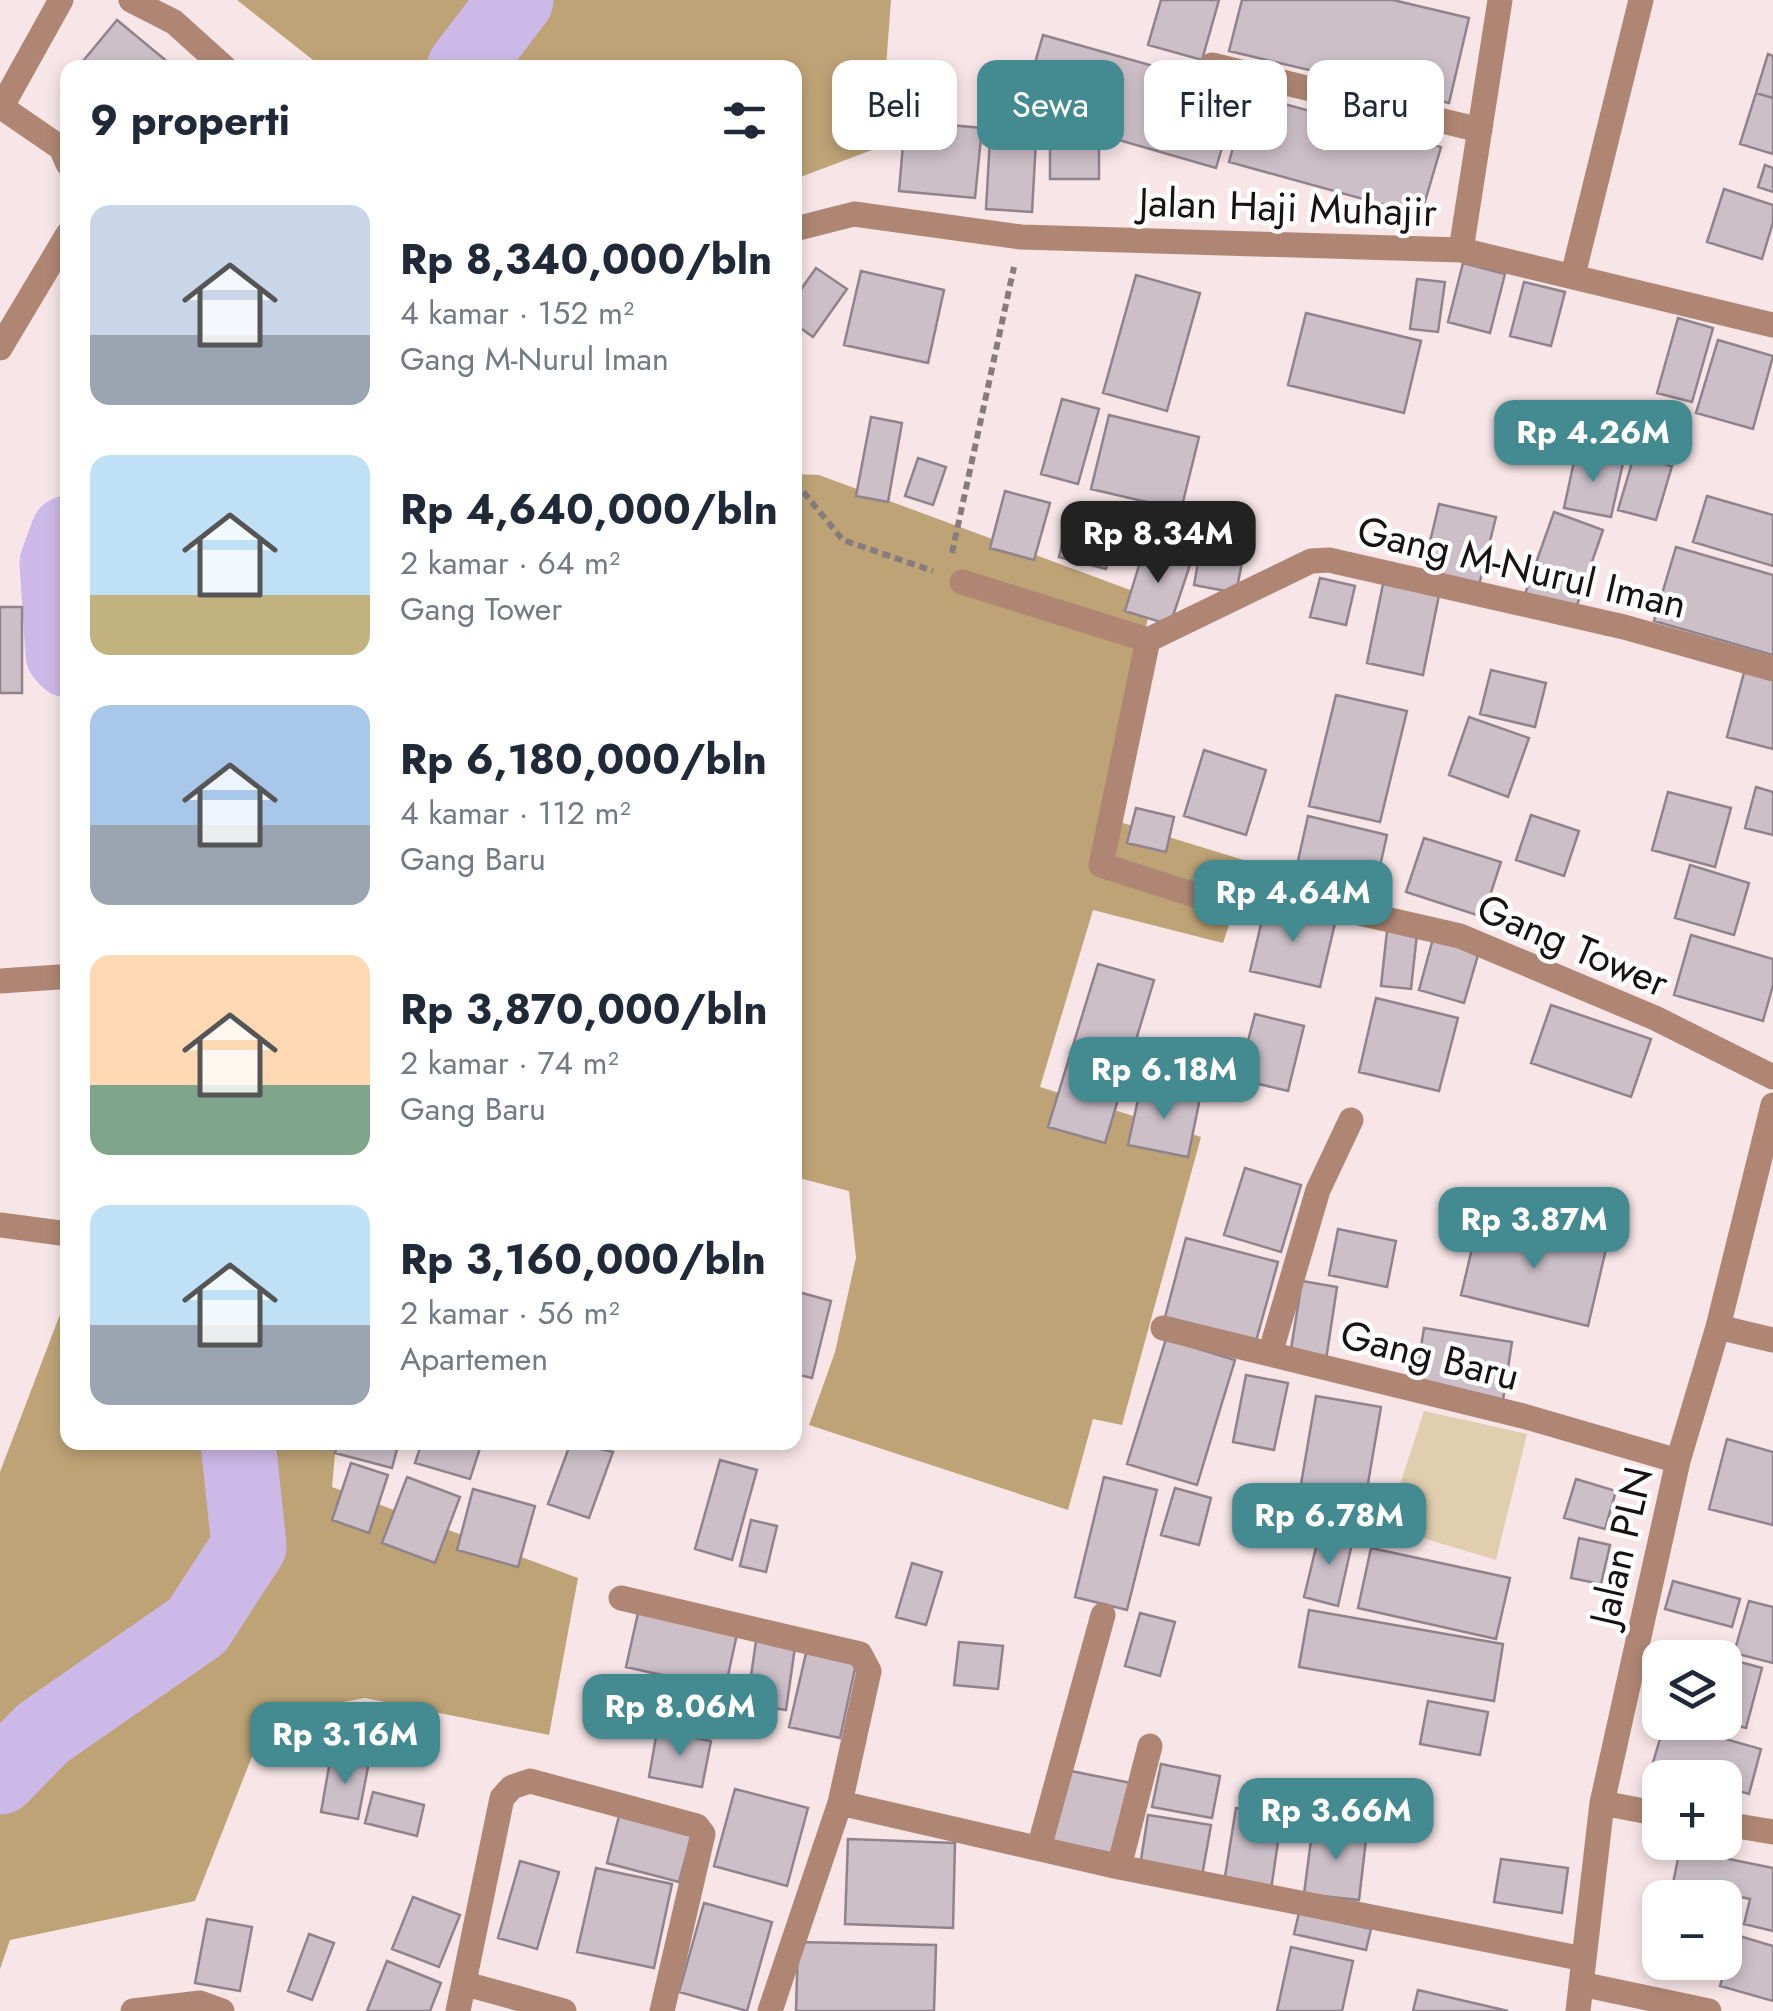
<!DOCTYPE html>
<html lang="id">
<meta charset="utf-8">
<style>
:root{--surface:#fff;--page:#f6f6f7;--text:#1f2937;--muted:#747a83;--accent:#438b91}
body{margin:0;font-family:Jost,sans-serif;background:var(--page);color:var(--text);height:100vh;display:flex;flex-direction:column;font-size:38px;white-space:nowrap}
*{box-sizing:border-box;margin:0}
p{font-size:32px;color:var(--muted)}
.icon{flex:none;width:55px;height:55px;fill:none;stroke:currentColor;stroke-width:2;stroke-linecap:round;stroke-linejoin:round}
.map{position:relative;flex:1;overflow:hidden}
.side{position:absolute;left:60px;top:60px;width:742px;height:1390px;display:flex;flex-direction:column;background:var(--surface);border-radius:20px;box-shadow:0 5px 15px #0003}
.side>*{flex:none}
.banner{position:absolute;left:832px;top:60px;width:790px;height:90px;display:flex;gap:20px}
.fabs{position:absolute;left:1642px;top:1640px;display:grid;gap:20px}
.fabs a{display:grid;place-items:center;width:100px;height:100px;border-radius:20px;background:var(--surface);box-shadow:0 5px 15px #0003;font-size:50px}
.price{position:absolute;translate:-50% -85px;padding:0 22px;border-radius:20px;background:var(--accent);color:#fff;font-size:32px;line-height:65px;filter:drop-shadow(0 2px 5px #0008)}
.price::after{content:'';position:absolute;left:50%;top:60px;width:30px;height:22px;margin-left:-15px;background:inherit;clip-path:polygon(0 0,100% 0,50% 100%)}
.price.on{background:#222;color:#fff}
ul{padding:0;list-style:none}
li{display:flex;align-items:center;gap:30px;height:250px;padding:0 30px}
li span{display:grid;place-items:center;flex:none;width:280px;height:200px;border-radius:20px;color:#555}
li>.icon{margin-inline-start:auto}
span .icon{width:120px;height:120px;fill:#fffc;stroke-width:1}
li b{font-size:42px}
h2{display:flex;justify-content:space-between;align-items:center;height:120px;padding:0 30px;font-size:42px}
.pill{padding:0 35px;border-radius:20px;background:var(--surface);box-shadow:0 5px 15px #0003;font-size:35px;line-height:90px}
.pill.on{background:var(--accent);color:#fff}
.map>svg:first-child{display:block}
.green{fill:#e1ceaf}
.forest{fill:#bea376}
.lines{fill:none;stroke-linecap:round;stroke-linejoin:round}
.river{stroke:#cdb9e8;stroke-width:75}
.building{fill:#ccbfc8;stroke:#90838c;stroke-width:2.5}
.path{stroke:#877b7d;stroke-width:6;stroke-dasharray:8 5;stroke-linecap:butt}
.minor{stroke:#af8673;stroke-width:25}
.labels{text-anchor:middle;stroke-width:9;stroke-linejoin:round;paint-order:stroke}
.street-label{font-size:40px;fill:#181213;stroke:#fff}
</style>
<div class="map">
<svg width="1773" height="2011" viewBox="0 0 1773 2011">
<rect width="100%" height="100%" fill="#f7e5e7"/>
<path class="green" d="M1424,1411L1527,1434L1496,1560L1386,1527Z"/>
<path class="forest" d="M237,0H891L880,147L795,179V68L322,67Z
M795,474L819,475L1152,598L1107,818L1250,862L1223,943L1093,910L1040,1087L1201,1137L1122,1425L1093,1419L1068,1510L809,1425L835,1352L856,1258L849,1191L795,1177Z
M67,1296L68,1442L336,1443L332,1487L578,1578L549,1735L365,1698L268,1716L195,1901L10,1940L0,1969V1472Z"/>
<g class="lines">
<path class="river" d="M464,68L516,0
M68,533L57,563L63,654L68,660
M0,1777L43,1733L197,1626L249,1546L238,1442"/>
</g>
<path class="building" d="M1161,0H1219L1202,60L1148,45Z
M1242,0H1393L1469,18L1449,103L1229,51Z
M117,20L175,68H91L83,61Z
M1043,35L1239,90L1216,168L1021,112Z
M1768,54L1773,56V98L1756,93Z
M1756,93L1773,98V154L1740,144Z
M1248,94L1441,147L1421,215L1229,162Z
M905,121L982,128L975,198L899,191Z
M990,138L1036,141L1032,212L986,209Z
M1050,143H1099V179H1050Z
M1765,165L1773,168V192L1758,187Z
M1724,189L1773,205V222L1762,259L1707,242Z
M1463,263L1505,274L1490,333L1448,322Z
M816,268L847,289L813,337L795,324V298Z
M861,271L944,290L928,363L844,345Z
M1136,275L1200,293L1167,411L1103,393Z
M1417,279L1445,282L1438,332L1410,329Z
M1524,282L1565,292L1551,346L1510,336Z
M1306,313L1421,341L1404,413L1288,385Z
M1678,318L1713,328L1692,402L1657,393Z
M1718,340L1773,356L1753,429L1696,413Z
M1062,399L1099,409L1078,484L1041,474Z
M1109,415L1199,437L1181,510L1091,489Z
M871,417L902,423L888,502L856,496Z
M1576,452L1623,463L1611,517L1564,508Z
M1634,456L1672,466L1656,520L1618,510Z
M918,458L946,467L933,505L905,496Z
M1005,491L1050,503L1034,560L990,548Z
M1707,496L1773,515V566L1693,542Z
M1439,504L1496,517L1479,585L1423,571Z
M1554,512L1603,530L1575,611L1525,594Z
M1069,515L1117,527L1106,569L1059,557Z
M1204,529L1247,537L1236,593L1194,585Z
M1145,546L1191,562L1170,625L1125,611Z
M1676,547L1773,575V655L1654,621Z
M1320,578L1355,586L1346,625L1310,617Z
M1383,584L1439,595L1423,675L1367,663Z
M0,607H22V693H0Z
M1746,665L1773,672V749L1727,737Z
M1491,670L1546,683L1535,727L1480,714Z
M1336,695L1407,711L1380,822L1309,806Z
M1469,717L1529,738L1508,797L1449,775Z
M1204,750L1266,770L1246,835L1184,816Z
M1756,787L1773,792V835L1745,828Z
M1668,792L1731,808L1715,867L1652,850Z
M1136,808L1174,817L1166,852L1127,843Z
M1531,815L1579,831L1564,876L1516,860Z
M1308,816L1387,835L1374,893L1295,874Z
M1424,838L1501,862L1483,917L1406,892Z
M1690,865L1749,883L1734,935L1675,918Z
M1266,903L1336,919L1320,987L1250,971Z
M1387,931L1417,934L1411,989L1381,986Z
M1434,935L1480,948L1464,1003L1419,990Z
M1691,935L1773,959V985L1763,1021L1674,995Z
M1098,964L1154,980L1105,1143L1048,1127Z
M1376,998L1458,1018L1439,1091L1359,1072Z
M1551,1005L1651,1039L1631,1097L1531,1063Z
M1255,1014L1304,1026L1288,1091L1238,1079Z
M1141,1086L1200,1098L1188,1157L1128,1145Z
M1245,1168L1301,1185L1281,1252L1224,1235Z
M1479,1219L1606,1249L1588,1326L1461,1295Z
M1338,1229L1396,1241L1387,1287L1329,1275Z
M1186,1238L1278,1262L1256,1341L1165,1317Z
M1302,1281L1337,1287L1326,1360L1290,1355Z
M795,1291L831,1301L812,1378L795,1374Z
M1424,1328L1512,1342L1503,1400L1415,1385Z
M1166,1339L1235,1360L1197,1485L1127,1464Z
M1246,1375L1288,1383L1274,1450L1233,1442Z
M1316,1396L1381,1407L1364,1507L1299,1496Z
M1727,1439L1773,1452V1525L1709,1509Z
M338,1442H399L392,1468L335,1453Z
M422,1442H482L470,1479L415,1463Z
M571,1442L613,1452L589,1518L548,1504Z
M720,1460L757,1470L732,1560L695,1549Z
M351,1463L388,1475L369,1533L332,1520Z
M407,1477L460,1497L435,1563L382,1543Z
M1104,1477L1157,1490L1127,1610L1075,1597Z
M1576,1479L1616,1491L1605,1529L1564,1518Z
M1175,1488L1211,1498L1199,1545L1161,1535Z
M473,1489L535,1506L518,1567L457,1550Z
M751,1520L777,1526L766,1572L740,1566Z
M1320,1531L1353,1539L1338,1606L1304,1597Z
M1579,1538L1610,1545L1601,1584L1571,1578Z
M1371,1548L1510,1578L1496,1639L1358,1608Z
M912,1563L942,1572L926,1625L896,1617Z
M1673,1581L1740,1599L1732,1627L1665,1609Z
M1749,1601L1773,1607V1663L1734,1653Z
M640,1604L739,1625L725,1689L626,1667Z
M1309,1610L1503,1644L1494,1701L1299,1667Z
M1140,1613L1175,1622L1160,1676L1125,1666Z
M756,1641L795,1647L786,1710L747,1704Z
M959,1642L1003,1646L998,1689L954,1685Z
M1687,1649L1721,1658H1685Z
M806,1653L856,1664L840,1738L789,1727Z
M1725,1658L1762,1668L1746,1728L1725,1722Z
M641,1676L681,1682L674,1722L634,1716Z
M1428,1701L1488,1712L1480,1755L1420,1744Z
M1665,1722L1761,1749L1749,1794L1725,1787V1778H1690L1652,1766Z
M657,1731L711,1741L702,1787L649,1777Z
M331,1755L369,1762L358,1819L321,1812Z
M1161,1764L1220,1776L1212,1818L1152,1807Z
M1066,1770L1131,1783L1116,1854L1051,1841Z
M735,1789L808,1808L787,1886L714,1866Z
M373,1792L424,1805L417,1836L365,1823Z
M1236,1808L1282,1814L1271,1890L1224,1883Z
M1148,1815L1211,1825L1202,1876L1140,1866Z
M619,1816L692,1834L679,1882L607,1863Z
M1313,1825L1367,1831L1359,1900L1304,1894Z
M848,1839L955,1843L953,1928L845,1924Z
M1680,1849L1773,1868V1931L1744,1924L1750,1899L1673,1883Z
M1501,1859L1568,1868L1562,1913L1494,1902Z
M520,1861L559,1872L537,1949L498,1938Z
M596,1868L672,1884L654,1968L577,1952Z
M413,1897L460,1915L439,1967L392,1949Z
M1660,1902V1962H1699L1695,1976L1644,1963Z
M704,1903L772,1922L747,2011L679,1992Z
M1299,1913L1371,1929L1366,1950L1294,1934Z
M207,1919L252,1927L240,1991L195,1983Z
M309,1934L334,1943L312,2000L288,1991Z
M1736,1935L1773,1946V2001L1720,1986Z
M798,1942L936,1945L934,2011H796Z
M1291,1947L1353,1961L1342,2011H1277Z
M387,1961L441,1983L430,2011H367Z
M1418,1990L1508,2011H1413Z"/>
<g class="lines">
<path class="path" d="M795,482L843,540L933,571
M952,553L1014,267"/>
<path class="minor" d="M131,0L174,22L225,68
M1212,65L1480,130
M0,106L61,148L68,164
M2,106L61,0
M795,229L854,214L1021,237L1461,250L1773,325
M1461,250L1500,0
M1573,275L1641,0
M0,348L68,234
M962,582L1148,640
M1148,640L1101,865L1204,898L1289,897L1460,936L1655,1018L1773,1077
M1148,640L1311,561L1329,560L1624,627L1773,669
M0,981L59,977
M0,1225L68,1234
M1718,1327L1773,1340
M1163,1328L1523,1416L1678,1461
M1270,1354L1318,1190L1351,1120
M621,1598L860,1654L869,1671L840,1803L770,2011
M840,1803L1119,1867L1584,1959
M1602,1803L1660,1814
M1725,1824L1773,1832
M1039,1848L1103,1615
M1119,1867L1150,1746
M466,1984L564,2011
M1581,1984L1709,2011
M133,2011L200,2003L222,2011
M458,2011L502,1798L512,1787L530,1781L697,1826L703,1834L662,2011
M1578,2011L1602,1803L1678,1461L1718,1327L1773,1105"/>
</g>
<g class="labels">
<g class="street-label">
<text transform="translate(1288 207) rotate(2)" y="14">Jalan Haji Muhajir</text>
<text transform="translate(1522 567) rotate(13)" y="14">Gang M-Nurul Iman</text>
<text transform="translate(1573 945) rotate(23)" y="14">Gang Tower</text>
<text transform="translate(1430 1355) rotate(14)" y="14">Gang Baru</text>
<text transform="translate(1621 1546) rotate(-77)" y="14">Jalan PLN</text>
</g>
</g>
</svg>
<div class="fabs">
<a><svg class="icon" aria-label="layers" viewBox="0 0 24 24"><path d="M12 4l9 5-9 5-9-5zM3 14l9 5 9-5"/></svg></a>
<a>+</a>
<a>−</a>
</div>
<b class="price" style="left:1593px;top:485px">Rp 4.26M</b>
<b class="price on" style="left:1158px;top:586px">Rp 8.34M</b>
<b class="price" style="left:1293px;top:945px">Rp 4.64M</b>
<b class="price" style="left:1164px;top:1122px">Rp 6.18M</b>
<b class="price" style="left:1534px;top:1272px">Rp 3.87M</b>
<b class="price" style="left:1329px;top:1568px">Rp 6.78M</b>
<b class="price" style="left:680px;top:1759px">Rp 8.06M</b>
<b class="price" style="left:345px;top:1787px">Rp 3.16M</b>
<b class="price" style="left:1336px;top:1863px">Rp 3.66M</b>
<div class="banner">
<a class="pill">Beli</a>
<a class="pill on">Sewa</a>
<a class="pill">Filter</a>
<a class="pill">Baru</a>
</div>
<section class="side">
<h2>9 properti<svg class="icon" aria-label="filters" viewBox="0 0 24 24"><path d="M4 7h16M4 17h16"/><circle cx="9" cy="7" r="2"/><circle cx="15" cy="17" r="2"/></svg></h2>
<ul>
<li><span style="background:linear-gradient(#c9d6e8 65%,#9aa5b1 0)"><svg class="icon" aria-label="home" viewBox="0 0 24 24"><path d="M3 11l9-7 9 7M6 9v11h12V9"/></svg></span><div><b>Rp 8,340,000/bln</b><p>4 kamar · 152 m²</p><p>Gang M-Nurul Iman</p></div></li>
<li><span style="background:linear-gradient(#bfe0f5 70%,#c2b280 0)"><svg class="icon" aria-label="home" viewBox="0 0 24 24"><path d="M3 11l9-7 9 7M6 9v11h12V9"/></svg></span><div><b>Rp 4,640,000/bln</b><p>2 kamar · 64 m²</p><p>Gang Tower</p></div></li>
<li><span style="background:linear-gradient(#a9c7e8 60%,#9aa5b1 0)"><svg class="icon" aria-label="home" viewBox="0 0 24 24"><path d="M3 11l9-7 9 7M6 9v11h12V9"/></svg></span><div><b>Rp 6,180,000/bln</b><p>4 kamar · 112 m²</p><p>Gang Baru</p></div></li>
<li><span style="background:linear-gradient(#ffd9b3 65%,#7fa58c 0)"><svg class="icon" aria-label="home" viewBox="0 0 24 24"><path d="M3 11l9-7 9 7M6 9v11h12V9"/></svg></span><div><b>Rp 3,870,000/bln</b><p>2 kamar · 74 m²</p><p>Gang Baru</p></div></li>
<li><span style="background:linear-gradient(#bfe0f5 60%,#9aa5b1 0)"><svg class="icon" aria-label="home" viewBox="0 0 24 24"><path d="M3 11l9-7 9 7M6 9v11h12V9"/></svg></span><div><b>Rp 3,160,000/bln</b><p>2 kamar · 56 m²</p><p>Apartemen</p></div></li>
</ul>
</section>
</div>
